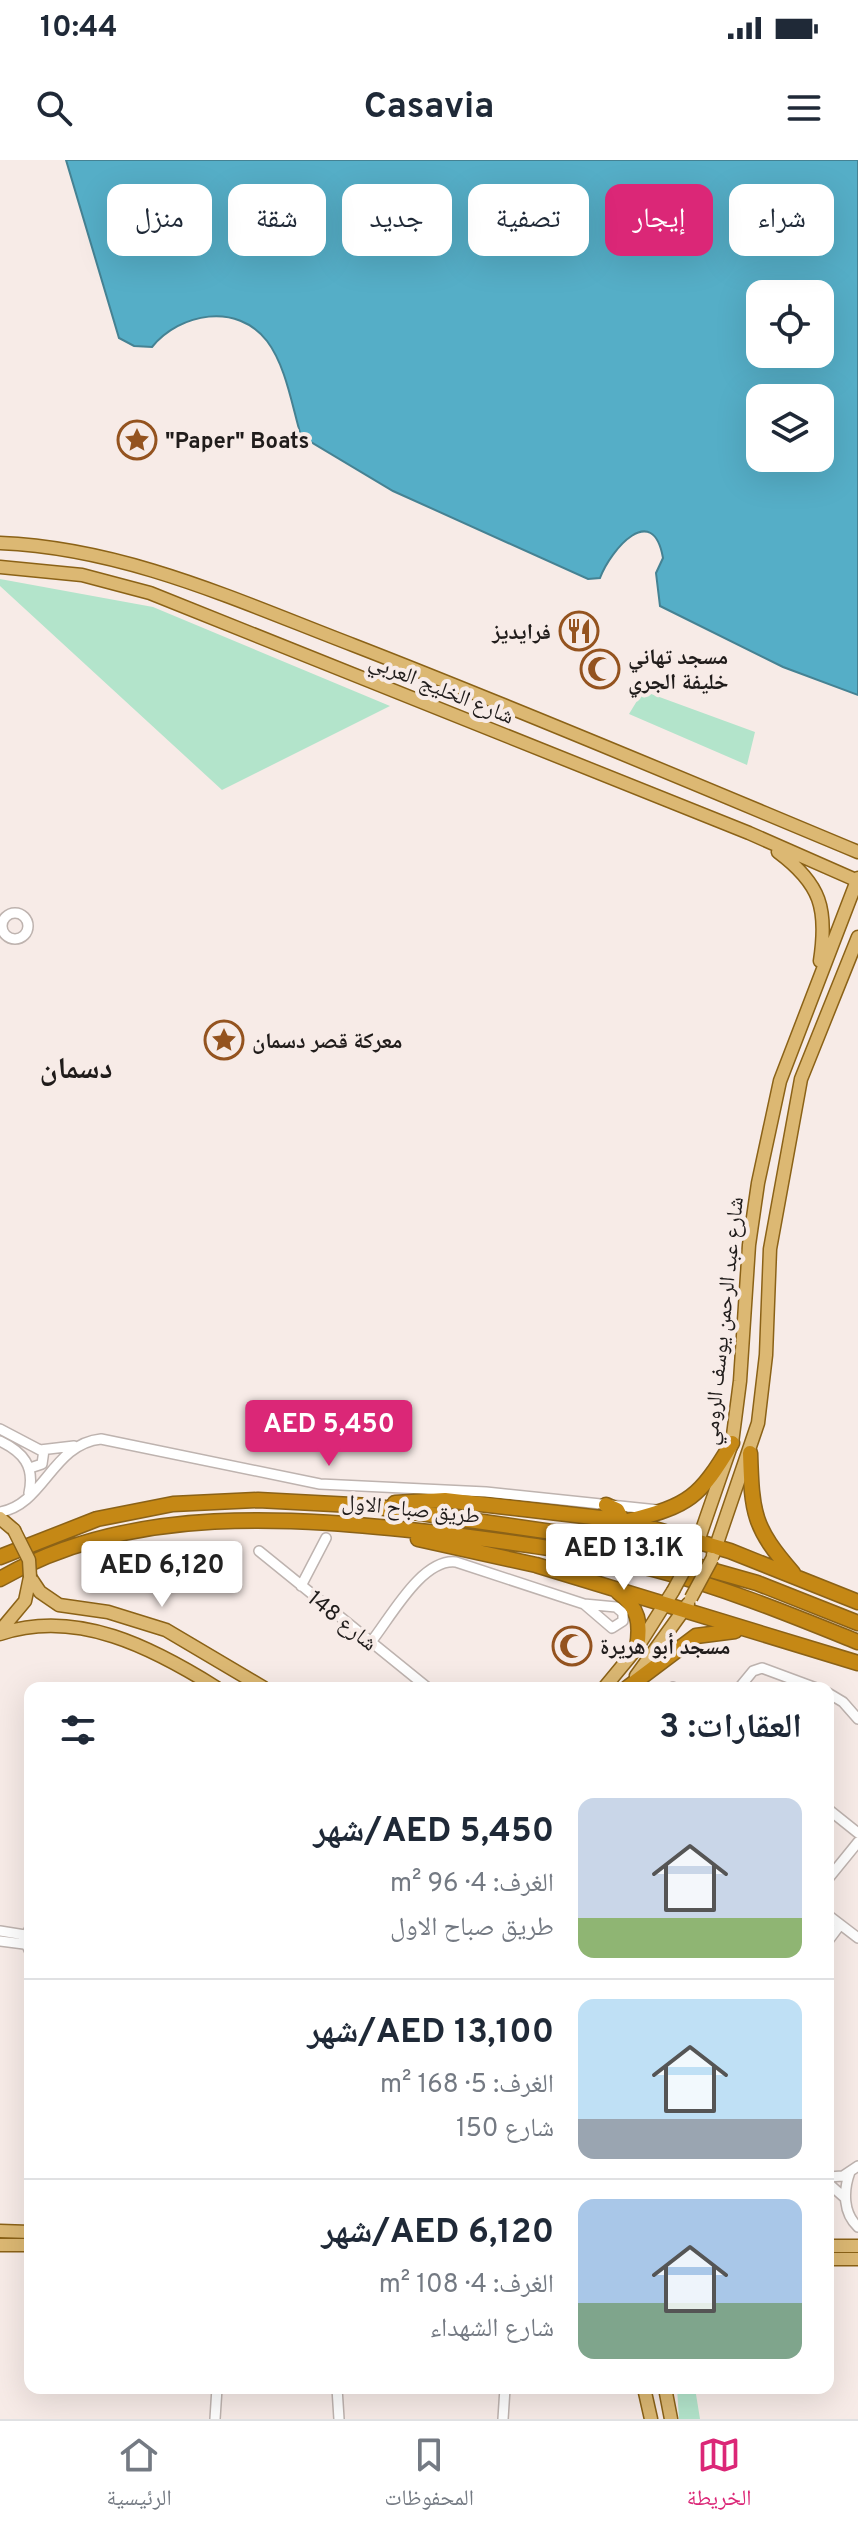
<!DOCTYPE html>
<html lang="ar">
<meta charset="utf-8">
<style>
:root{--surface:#fff;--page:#f2f2f3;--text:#1f2937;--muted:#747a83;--line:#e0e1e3;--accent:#db2777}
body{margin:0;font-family:Overpass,"Noto Naskh Arabic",sans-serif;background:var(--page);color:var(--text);direction:rtl;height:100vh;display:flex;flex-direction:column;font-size:30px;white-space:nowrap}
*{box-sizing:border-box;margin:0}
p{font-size:26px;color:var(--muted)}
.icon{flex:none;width:44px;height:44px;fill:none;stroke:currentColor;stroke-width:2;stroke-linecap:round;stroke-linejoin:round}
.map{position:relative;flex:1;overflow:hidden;direction:ltr}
.panel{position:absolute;left:24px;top:1522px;width:810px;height:712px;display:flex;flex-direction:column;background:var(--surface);border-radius:16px;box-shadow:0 8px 32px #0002;direction:rtl}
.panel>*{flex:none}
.top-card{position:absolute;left:24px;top:24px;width:810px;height:72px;direction:rtl;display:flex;gap:16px}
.tools{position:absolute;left:746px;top:120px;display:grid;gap:16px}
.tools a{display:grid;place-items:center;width:88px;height:88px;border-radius:16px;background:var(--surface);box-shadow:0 8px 32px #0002;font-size:40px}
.price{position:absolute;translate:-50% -68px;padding:0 18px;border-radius:8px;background:#fff;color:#222;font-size:26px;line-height:52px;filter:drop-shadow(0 2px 4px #0008)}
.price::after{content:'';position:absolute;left:50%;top:48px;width:24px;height:18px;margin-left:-12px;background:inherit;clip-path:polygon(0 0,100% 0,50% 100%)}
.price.on{background:var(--accent);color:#fff}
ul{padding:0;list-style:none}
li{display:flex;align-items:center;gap:24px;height:200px;padding:0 32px}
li+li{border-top:2px solid var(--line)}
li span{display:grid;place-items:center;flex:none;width:224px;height:160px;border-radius:16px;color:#555}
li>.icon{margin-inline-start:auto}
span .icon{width:96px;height:96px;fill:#fffc;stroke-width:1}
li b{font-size:34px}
h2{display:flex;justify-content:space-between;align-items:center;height:96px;padding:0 32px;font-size:34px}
.chip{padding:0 28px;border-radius:16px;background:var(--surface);box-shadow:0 8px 32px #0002;font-size:28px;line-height:72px}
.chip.on{background:var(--accent);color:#fff}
.status{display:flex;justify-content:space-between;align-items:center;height:56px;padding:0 40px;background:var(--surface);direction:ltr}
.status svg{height:22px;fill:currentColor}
header{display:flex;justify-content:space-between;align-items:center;height:104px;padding:0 32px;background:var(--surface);font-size:36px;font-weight:700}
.menu{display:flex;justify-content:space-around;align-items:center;height:112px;border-top:2px solid var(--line);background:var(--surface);font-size:22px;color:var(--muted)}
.menu a{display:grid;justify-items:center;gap:4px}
.menu .on{color:var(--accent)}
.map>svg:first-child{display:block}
.green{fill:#b3e4cb}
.water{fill:#55aec7;stroke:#458293;stroke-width:2;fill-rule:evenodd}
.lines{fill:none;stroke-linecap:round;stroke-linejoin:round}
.minor-casing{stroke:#beb3af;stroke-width:12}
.major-casing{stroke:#8b6217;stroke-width:15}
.highway-casing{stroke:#8b6217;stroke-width:17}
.minor{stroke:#fff;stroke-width:9}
.major{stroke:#dcb873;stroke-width:12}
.highway{stroke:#c58815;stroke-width:14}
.major-bridge-casing{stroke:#8b6217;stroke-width:15;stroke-linecap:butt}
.major-bridge{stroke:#dcb873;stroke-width:12}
.labels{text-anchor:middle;stroke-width:8;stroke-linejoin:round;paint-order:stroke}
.poi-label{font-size:22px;font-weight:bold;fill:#201c1b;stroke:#f7ebe7;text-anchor:start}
.street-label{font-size:22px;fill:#201c1b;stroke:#f7ebe7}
.district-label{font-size:30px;font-weight:bold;fill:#201c1b;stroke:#f7ebe7}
</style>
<div class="status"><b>10:44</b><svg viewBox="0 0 49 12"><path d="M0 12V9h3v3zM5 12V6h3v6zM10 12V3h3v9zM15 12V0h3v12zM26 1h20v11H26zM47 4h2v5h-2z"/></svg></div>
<header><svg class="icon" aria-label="menu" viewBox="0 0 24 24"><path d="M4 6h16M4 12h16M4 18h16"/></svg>Casavia<svg class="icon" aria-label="search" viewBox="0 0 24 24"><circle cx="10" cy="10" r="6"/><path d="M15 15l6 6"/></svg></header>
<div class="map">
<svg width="858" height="2259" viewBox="0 0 858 2259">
<rect width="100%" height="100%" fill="#f7ebe7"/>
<path class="green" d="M0,419L153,447L390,546L222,630L0,426Z
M643,531L755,572L747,605L629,554Z
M677,2228H695L700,2259H679Z"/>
<path class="water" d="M66,0H858V535L783,507L660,446L656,413L663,398C653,341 611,389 600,418L588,419L393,331L301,276C292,246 286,206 267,181C237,142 180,153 152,187L134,186L119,178ZM760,134H820V194H760ZM760,238H820V298H760Z"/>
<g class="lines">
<g class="minor-casing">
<path id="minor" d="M2 766a13 13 0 1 1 26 0a13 13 0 1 1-26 0Z
M0,1269L40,1290L74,1286
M0,1281C23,1292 35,1306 29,1333
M30,1308L42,1304L44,1290
M0,1352C44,1345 52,1284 101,1279L320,1324L486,1332L658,1350
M259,1391L428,1528
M301,1426L326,1378
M371,1482C391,1457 422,1398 456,1402L584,1444L616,1447L623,1453V1461L612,1468L584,1444
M673,1527L675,1528
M739,1528L753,1511L762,1508L816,1528
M828,1533L843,1542L858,1559
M828,1649L858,1673
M828,1719L858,1682
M828,1755L858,1778
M30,1768L24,1779L30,1792
M0,1771L25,1775
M0,1781L24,1784
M828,1781L840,1765
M850,2012C843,2031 843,2053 858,2067
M828,2017L843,2016L858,2006
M828,2023L845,2038
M337,2228L339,2259
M215,2259L217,2228
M503,2259L505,2228"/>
</g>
<g class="major-casing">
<path id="major" d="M0,383C125,388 238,441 353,485C523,551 690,622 858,692
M0,407L82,415L150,433L749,673L858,721
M778,692C821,724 828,749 820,801
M0,1358L14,1370
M695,1390L732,1283L740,1221L749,1085L758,1023L780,921L858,718
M713,1395L758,1263L766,1195L770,1089L801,919L858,777
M30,1417L40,1432L59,1445L108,1452L166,1470L264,1528
M0,1471L25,1441L30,1417
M0,1474C77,1448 153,1488 217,1528
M636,1516L688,1444
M604,1528L637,1488L673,1431
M0,2071L30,2072
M0,2085H30
M828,2086H858
M828,2099H858
M644,2228L651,2259
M665,2228L671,2259"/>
</g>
<g class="highway-casing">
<path id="highway" d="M750,1293C752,1354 753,1367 793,1413
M395,1343L445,1340L627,1361L730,1391L858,1442
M606,1345L617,1350L622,1360
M628,1361C690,1345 699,1338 732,1283
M418,1379L536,1405L858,1503
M0,1397L97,1359L173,1344L258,1340L371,1346L601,1379L757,1423L858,1463
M0,1419C131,1343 294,1357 438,1373C510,1382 582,1391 653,1409C723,1427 791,1455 858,1482
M618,1432C639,1448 641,1463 637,1488
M627,1528L696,1476L735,1471"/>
</g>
<use href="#minor" class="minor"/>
<use href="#major" class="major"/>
<use href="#highway" class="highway"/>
<g class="major-bridge-casing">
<path id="major-bridge" d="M14,1370L29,1400L30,1417
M673,1431L693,1394
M691,1438L712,1399"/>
</g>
<use href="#major-bridge" class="major-bridge"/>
</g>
<defs>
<g id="sight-ring" transform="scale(2)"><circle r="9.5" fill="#f7ebe7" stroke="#94531f" stroke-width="1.5"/><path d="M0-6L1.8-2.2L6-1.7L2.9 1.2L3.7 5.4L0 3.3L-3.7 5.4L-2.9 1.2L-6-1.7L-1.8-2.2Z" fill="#94531f"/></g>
<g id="restaurant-ring" transform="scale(2)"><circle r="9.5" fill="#f7ebe7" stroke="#94531f" stroke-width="1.5"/><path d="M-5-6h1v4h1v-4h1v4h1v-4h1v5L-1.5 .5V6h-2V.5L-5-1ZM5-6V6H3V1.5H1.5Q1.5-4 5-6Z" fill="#94531f"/></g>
<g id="mosque-ring" transform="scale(2)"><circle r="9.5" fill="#f7ebe7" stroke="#94531f" stroke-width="1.5"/><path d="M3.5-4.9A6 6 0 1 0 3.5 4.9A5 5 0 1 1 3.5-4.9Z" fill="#94531f"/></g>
</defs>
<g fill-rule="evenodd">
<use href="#sight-ring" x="137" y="280"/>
<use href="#restaurant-ring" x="579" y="471"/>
<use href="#mosque-ring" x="600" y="509"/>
<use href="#sight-ring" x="224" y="880"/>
<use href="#mosque-ring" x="572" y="1486"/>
</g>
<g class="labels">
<g class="poi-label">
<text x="165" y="288">"Paper" Boats</text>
<text x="551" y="479" text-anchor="end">فرايديز</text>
<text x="628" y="504">مسجد تهاني<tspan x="628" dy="25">خليفة الجري</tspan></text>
<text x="252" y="888">معركة قصر دسمان</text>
<text x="600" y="1494">مسجد أبو هريرة</text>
</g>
<g class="street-label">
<text transform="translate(442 528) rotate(22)" y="8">شارع الخليج العربي</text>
<text transform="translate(722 1161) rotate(-84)" y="8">شارع عبد الرحمن يوسف الرومي</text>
<text transform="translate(411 1348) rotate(6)" y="8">طريق صباح الاول</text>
<text transform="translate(343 1460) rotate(39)" y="8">شارع 148</text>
</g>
<g class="district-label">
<text x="76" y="918">دسمان</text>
</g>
</g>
</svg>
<div class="tools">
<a><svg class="icon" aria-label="locate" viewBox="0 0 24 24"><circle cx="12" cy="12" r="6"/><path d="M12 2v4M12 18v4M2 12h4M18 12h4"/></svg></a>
<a><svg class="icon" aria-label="layers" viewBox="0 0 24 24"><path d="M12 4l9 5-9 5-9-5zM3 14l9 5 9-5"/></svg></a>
</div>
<b class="price on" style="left:329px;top:1308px">AED 5,450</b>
<b class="price" style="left:624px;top:1432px">AED 13.1K</b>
<b class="price" style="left:162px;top:1449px">AED 6,120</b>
<div class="top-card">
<a class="chip">شراء</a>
<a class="chip on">إيجار</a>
<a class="chip">تصفية</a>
<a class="chip">جديد</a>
<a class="chip">شقة</a>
<a class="chip">منزل</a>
</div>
<section class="panel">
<h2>العقارات: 3<svg class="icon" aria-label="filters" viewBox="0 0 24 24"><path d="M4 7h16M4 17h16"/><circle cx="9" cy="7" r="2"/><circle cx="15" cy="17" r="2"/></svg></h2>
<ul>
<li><span style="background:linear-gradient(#c9d6e8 75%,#8fb573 0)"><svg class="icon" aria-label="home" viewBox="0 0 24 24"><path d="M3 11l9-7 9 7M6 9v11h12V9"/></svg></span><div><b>AED 5,450/شهر</b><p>الغرف: 4 · 96 m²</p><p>طريق صباح الاول</p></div></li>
<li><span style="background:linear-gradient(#bfe0f5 75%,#9aa5b1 0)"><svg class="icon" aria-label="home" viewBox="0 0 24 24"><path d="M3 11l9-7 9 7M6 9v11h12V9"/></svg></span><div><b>AED 13,100/شهر</b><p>الغرف: 5 · 168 m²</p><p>شارع 150</p></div></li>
<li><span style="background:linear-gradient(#a9c7e8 65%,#7fa58c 0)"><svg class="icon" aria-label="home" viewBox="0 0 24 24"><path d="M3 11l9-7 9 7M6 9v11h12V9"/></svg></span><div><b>AED 6,120/شهر</b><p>الغرف: 4 · 108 m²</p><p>شارع الشهداء</p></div></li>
</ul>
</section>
</div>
<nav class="menu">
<a class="on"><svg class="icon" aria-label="map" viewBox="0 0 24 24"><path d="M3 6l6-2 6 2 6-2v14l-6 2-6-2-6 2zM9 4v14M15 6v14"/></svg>الخريطة</a>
<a><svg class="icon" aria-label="saved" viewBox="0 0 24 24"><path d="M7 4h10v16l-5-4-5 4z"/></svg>المحفوظات</a>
<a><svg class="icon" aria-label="home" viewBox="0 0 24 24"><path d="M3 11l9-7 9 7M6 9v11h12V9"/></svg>الرئيسية</a>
</nav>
